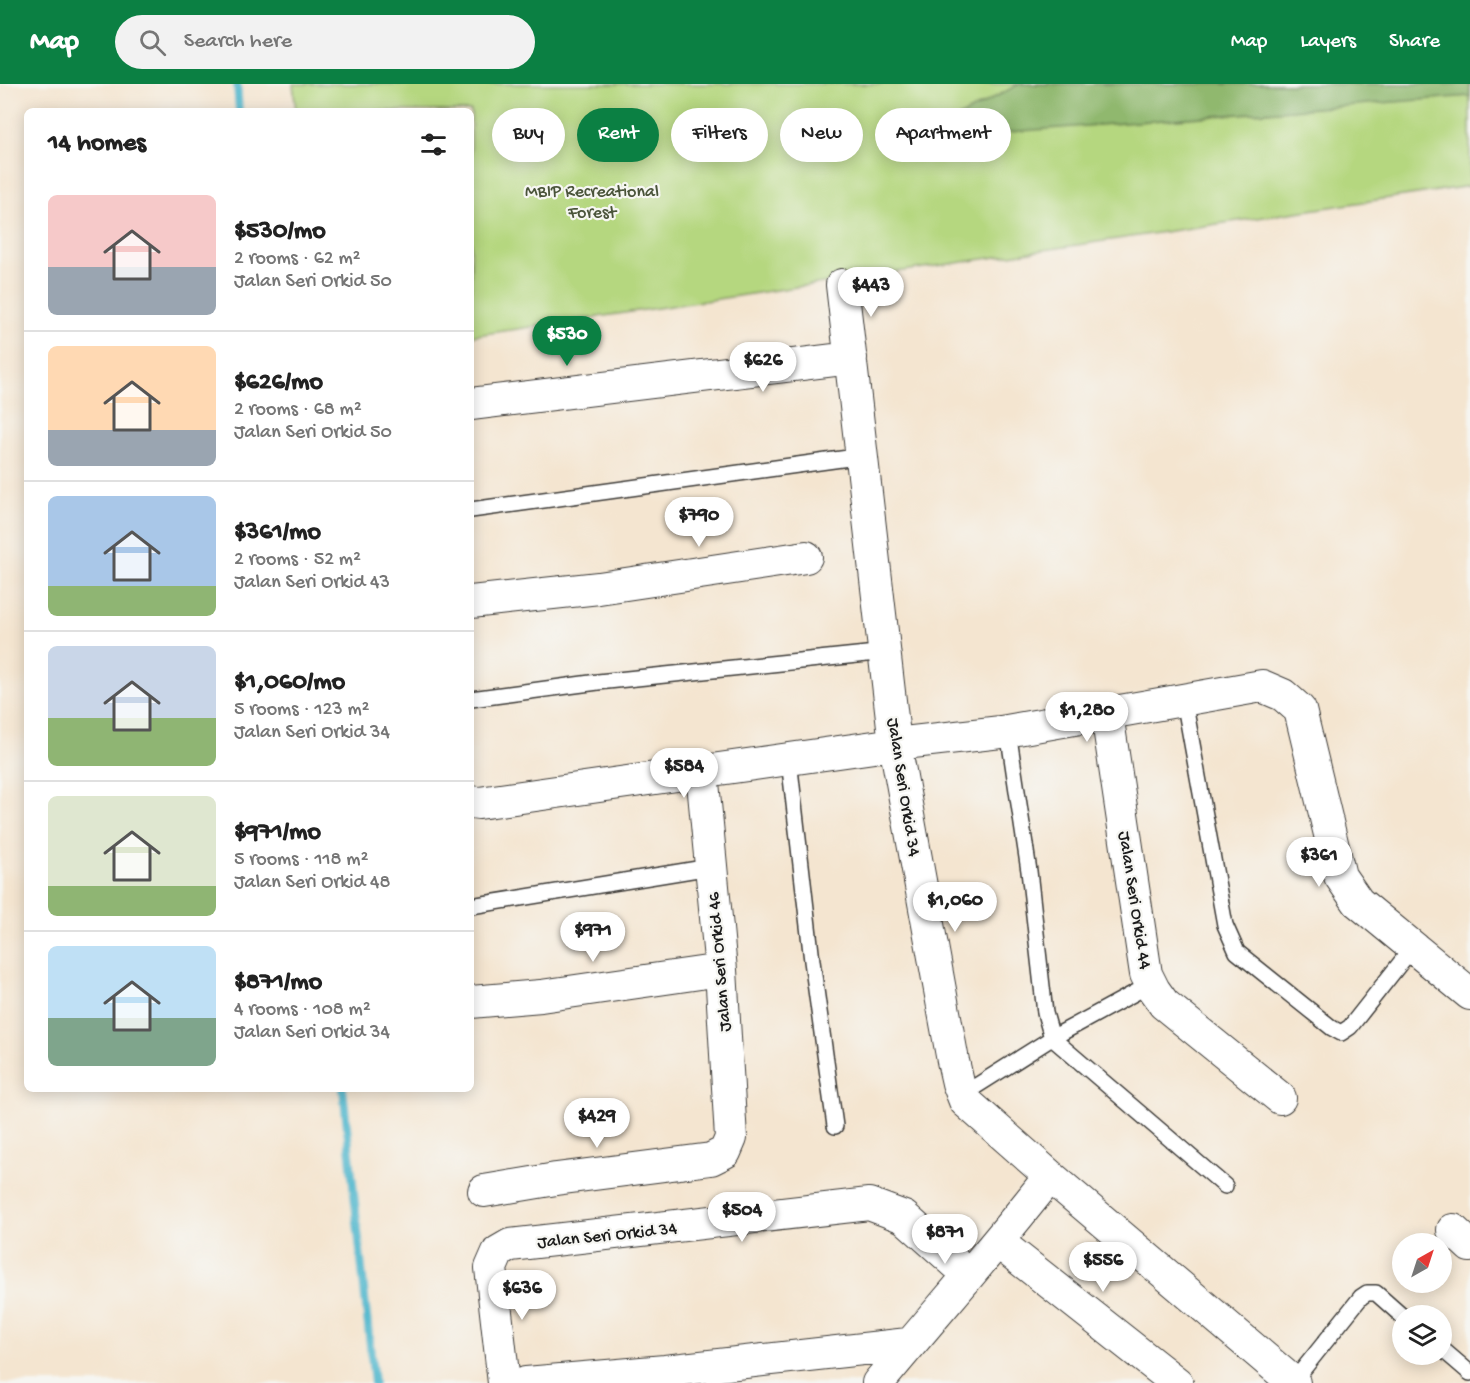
<!DOCTYPE html>
<meta charset="utf-8">
<style>
:root{--surface:#fff;--page:#f2f2f2;--text:#222;--muted:#767676;--line:#e0e0e0;--accent:#0b8043}
body{margin:0;font-family:"Gochi Hand",sans-serif;background:var(--page);color:var(--text);height:100vh;display:flex;flex-direction:column;font-size:22px;white-space:nowrap}
*{box-sizing:border-box;margin:0}
p{font-size:20px;color:var(--muted)}
.icon{flex:none;width:33px;height:33px;fill:none;stroke:currentColor;stroke-width:2;stroke-linecap:round;stroke-linejoin:round}
.map{position:relative;flex:1;overflow:hidden}
.panel{position:absolute;left:24px;top:24px;width:450px;height:984px;display:flex;flex-direction:column;background:var(--surface);border-radius:9px;box-shadow:0 3px 15px #0003}
.panel>*{flex:none}
.top-card{position:absolute;left:492px;top:24px;width:570px;height:54px;display:flex;gap:12px}
.needle{width:39px;rotate:39deg}
.buttons{position:absolute;left:1392px;top:1149px;display:grid;gap:12px}
.buttons a{display:grid;place-items:center;width:60px;height:60px;border-radius:50%;background:var(--surface);box-shadow:0 3px 15px #0003;font-size:30px}
.price{position:absolute;translate:-50% -51px;padding:0 14px;border-radius:21px;background:#fff;color:#222;font-size:20px;line-height:39px;filter:drop-shadow(0 2px 3px #0008)}
.price::after{content:'';position:absolute;left:50%;top:36px;width:18px;height:14px;margin-left:-9px;background:inherit;clip-path:polygon(0 0,100% 0,50% 100%)}
.price.current{background:var(--accent);color:#fff}
ul{padding:0;list-style:none}
li{display:flex;align-items:center;gap:18px;height:150px;padding:0 24px}
li+li{border-top:2px solid var(--line)}
li span{display:grid;place-items:center;flex:none;width:168px;height:120px;border-radius:9px;color:#555}
li>.icon{margin-inline-start:auto}
span .icon{width:72px;height:72px;fill:#fffc;stroke-width:1}
li b{font-size:26px}
h2{display:flex;justify-content:space-between;align-items:center;height:72px;padding:0 24px;font-size:26px}
.chip{padding:0 21px;border-radius:27px;background:var(--surface);box-shadow:0 3px 15px #0003;font-size:21px;line-height:54px}
.chip.current{background:var(--accent);color:#fff}
header{display:flex;align-items:center;gap:36px;box-sizing:border-box;height:84px;padding:0 30px;background:var(--accent);color:#fff}
header strong{font-size:28px}
nav{display:flex;gap:33px;margin-inline-start:auto;font-size:21px}
.search{width:420px;height:54px;background:var(--page);display:flex;align-items:center;gap:15px;box-sizing:border-box;padding:0 21px;border-radius:33px;color:var(--muted);font-size:22px}
.map>svg:first-child{display:block}
.green{fill:#b5d77f;stroke:#687a4e;stroke-width:1.5}
.forest{fill:#90b86e;stroke:#566a45;stroke-width:1.5}
.lines{fill:none;stroke-linecap:round;stroke-linejoin:round}
.stream{stroke:#4eb6cc;stroke-width:8}
.service-casing{stroke:#3c3a37;stroke-width:18}
.minor-casing{stroke:#3c3a37;stroke-width:34}
.service{stroke:#fff;stroke-width:15}
.minor{stroke:#fff;stroke-width:32}
.labels{text-anchor:middle;stroke-width:4.5;stroke-linejoin:round;paint-order:stroke}
.park-label{font-size:18px;fill:#4a543a;stroke:#f6f6f2}
.street-label{font-size:18px;fill:#1c1c1c;stroke:#f6f6f2}
</style>
<header>
<strong>Map</strong>
<div class="search"><svg class="icon" aria-label="search" viewBox="0 0 24 24"><circle cx="10" cy="10" r="6"/><path d="M15 15l6 6"/></svg>Search here</div>
<nav><a>Map</a><a>Layers</a><a>Share</a></nav>
</header>
<div class="map">
<svg width="1470" height="1299" viewBox="0 0 1470 1299">
<rect width="100%" height="100%" fill="#f6f6f2"/>
<filter id="ink" filterUnits="userSpaceOnUse"><feTurbulence type="fractalNoise" baseFrequency=".0167" numOctaves="2"/><feDisplacementMap in="SourceGraphic" scale="12" xChannelSelector="R" yChannelSelector="G"/><feConvolveMatrix kernelMatrix="1 2 1 2 8 2 1 2 1" color-interpolation-filters="sRGB"/></filter>
<filter id="wash" filterUnits="userSpaceOnUse"><feTurbulence type="fractalNoise" baseFrequency=".008" numOctaves="4" result="noise"/><feDisplacementMap in="SourceGraphic" scale="24" xChannelSelector="R" yChannelSelector="G"/><feGaussianBlur stdDeviation="1.35" result="paint"/><feColorMatrix in="noise" values="0 0 0 0 0 0 0 0 0 0 0 0 0 0 0 0 0 1.4 0 .05"/><feComposite in="paint" operator="in"/></filter>
<g filter="url(#wash)">
<rect width="100%" height="100%" fill="#f4e5d0"/>
<path class="green" d="M293,0H1470V102L471,252V27H296Z"/>
<path class="forest" d="M1019,0H1470V12L919,55Z"/>
<g class="lines">
<path class="stream" d="M237,0L239,27
M343,1005L374,1299"/>
</g>
</g>
<g filter="url(#ink)">
<g class="lines">
<g class="service-casing">
<path id="service" d="M471,426L863,372
M471,615L598,598L886,568
M1184,616L1225,841L1237,868L1332,944L1341,949L1350,943L1413,863
M1008,647L1029,787L1045,929L1052,954L1225,1102
M789,676L812,877L835,1042
M471,822L710,783
M962,1011L1052,954L1151,900
M1442,1265L1470,1289
M1293,1298L1361,1213L1367,1209H1376L1402,1232"/>
</g>
<g class="minor-casing">
<path id="minor" d="M842,201L895,660L953,977L958,999L965,1017L1050,1092L1294,1299
M471,320L851,274
M471,518L599,504L806,473
M1107,630L1146,890L1154,906L1164,920L1280,1014
M471,718L479,719L895,660L1001,648L1262,602L1283,611L1300,626L1340,792L1358,818L1470,910
M471,918L541,912L721,886
M484,1107L556,1095L711,1075L725,1068L731,1054L721,886L702,688
M1453,1146L1470,1162
M998,1158L1177,1299
M504,1299L491,1184L498,1168L510,1161L869,1120L904,1133L969,1191
M526,1299L665,1287L908,1260
M878,1299C935,1230 995,1163 1050,1092"/>
</g>
<use href="#service" class="service"/>
<use href="#minor" class="minor"/>
</g>
</g>
<g class="labels">
<g class="park-label">
<text x="592" y="112">MBIP Recreational<tspan x="592" dy="21">Forest</tspan></text>
</g>
<g class="street-label">
<text transform="translate(905 703) rotate(81)" y="6">Jalan Seri Orkid 34</text>
<text transform="translate(1136 816) rotate(81)" y="6">Jalan Seri Orkid 44</text>
<text transform="translate(718 878) rotate(-95)" y="6">Jalan Seri Orkid 46</text>
<text transform="translate(607 1150) rotate(-6)" y="6">Jalan Seri Orkid 34</text>
</g>
</g>
</svg>
<div class="buttons">
<a><svg class="needle" viewBox="-14 -14 28 28"><path d="M0-13l5 13h-10z" fill="#e53935"/><path d="M0 13l5-13h-10z" fill="#767676"/></svg></a>
<a><svg class="icon" aria-label="layers" viewBox="0 0 24 24"><path d="M12 4l9 5-9 5-9-5zM3 14l9 5 9-5"/></svg></a>
</div>
<b class="price" style="left:871px;top:234px">$443</b>
<b class="price current" style="left:567px;top:283px">$530</b>
<b class="price" style="left:763px;top:309px">$626</b>
<b class="price" style="left:699px;top:464px">$790</b>
<b class="price" style="left:1087px;top:659px">$1,280</b>
<b class="price" style="left:684px;top:715px">$584</b>
<b class="price" style="left:1319px;top:804px">$361</b>
<b class="price" style="left:955px;top:849px">$1,060</b>
<b class="price" style="left:593px;top:879px">$971</b>
<b class="price" style="left:597px;top:1065px">$429</b>
<b class="price" style="left:742px;top:1159px">$504</b>
<b class="price" style="left:945px;top:1181px">$871</b>
<b class="price" style="left:1103px;top:1209px">$556</b>
<b class="price" style="left:522px;top:1237px">$636</b>
<div class="top-card">
<a class="chip">Buy</a>
<a class="chip current">Rent</a>
<a class="chip">Filters</a>
<a class="chip">New</a>
<a class="chip">Apartment</a>
</div>
<section class="panel">
<h2>14 homes<svg class="icon" aria-label="filters" viewBox="0 0 24 24"><path d="M4 7h16M4 17h16"/><circle cx="9" cy="7" r="2"/><circle cx="15" cy="17" r="2"/></svg></h2>
<ul>
<li><span style="background:linear-gradient(#f6c9c9 60%,#9aa5b1 0)"><svg class="icon" aria-label="home" viewBox="0 0 24 24"><path d="M3 11l9-7 9 7M6 9v11h12V9"/></svg></span><div><b>$530/mo</b><p>2 rooms · 62 m²</p><p>Jalan Seri Orkid 50</p></div></li>
<li><span style="background:linear-gradient(#ffd9b3 70%,#9aa5b1 0)"><svg class="icon" aria-label="home" viewBox="0 0 24 24"><path d="M3 11l9-7 9 7M6 9v11h12V9"/></svg></span><div><b>$626/mo</b><p>2 rooms · 68 m²</p><p>Jalan Seri Orkid 50</p></div></li>
<li><span style="background:linear-gradient(#a9c7e8 75%,#8fb573 0)"><svg class="icon" aria-label="home" viewBox="0 0 24 24"><path d="M3 11l9-7 9 7M6 9v11h12V9"/></svg></span><div><b>$361/mo</b><p>2 rooms · 52 m²</p><p>Jalan Seri Orkid 43</p></div></li>
<li><span style="background:linear-gradient(#c9d6e8 60%,#8fb573 0)"><svg class="icon" aria-label="home" viewBox="0 0 24 24"><path d="M3 11l9-7 9 7M6 9v11h12V9"/></svg></span><div><b>$1,060/mo</b><p>5 rooms · 123 m²</p><p>Jalan Seri Orkid 34</p></div></li>
<li><span style="background:linear-gradient(#dfe7d0 75%,#8fb573 0)"><svg class="icon" aria-label="home" viewBox="0 0 24 24"><path d="M3 11l9-7 9 7M6 9v11h12V9"/></svg></span><div><b>$971/mo</b><p>5 rooms · 118 m²</p><p>Jalan Seri Orkid 48</p></div></li>
<li><span style="background:linear-gradient(#bfe0f5 60%,#7fa58c 0)"><svg class="icon" aria-label="home" viewBox="0 0 24 24"><path d="M3 11l9-7 9 7M6 9v11h12V9"/></svg></span><div><b>$871/mo</b><p>4 rooms · 108 m²</p><p>Jalan Seri Orkid 34</p></div></li>
</ul>
</section>
</div>
